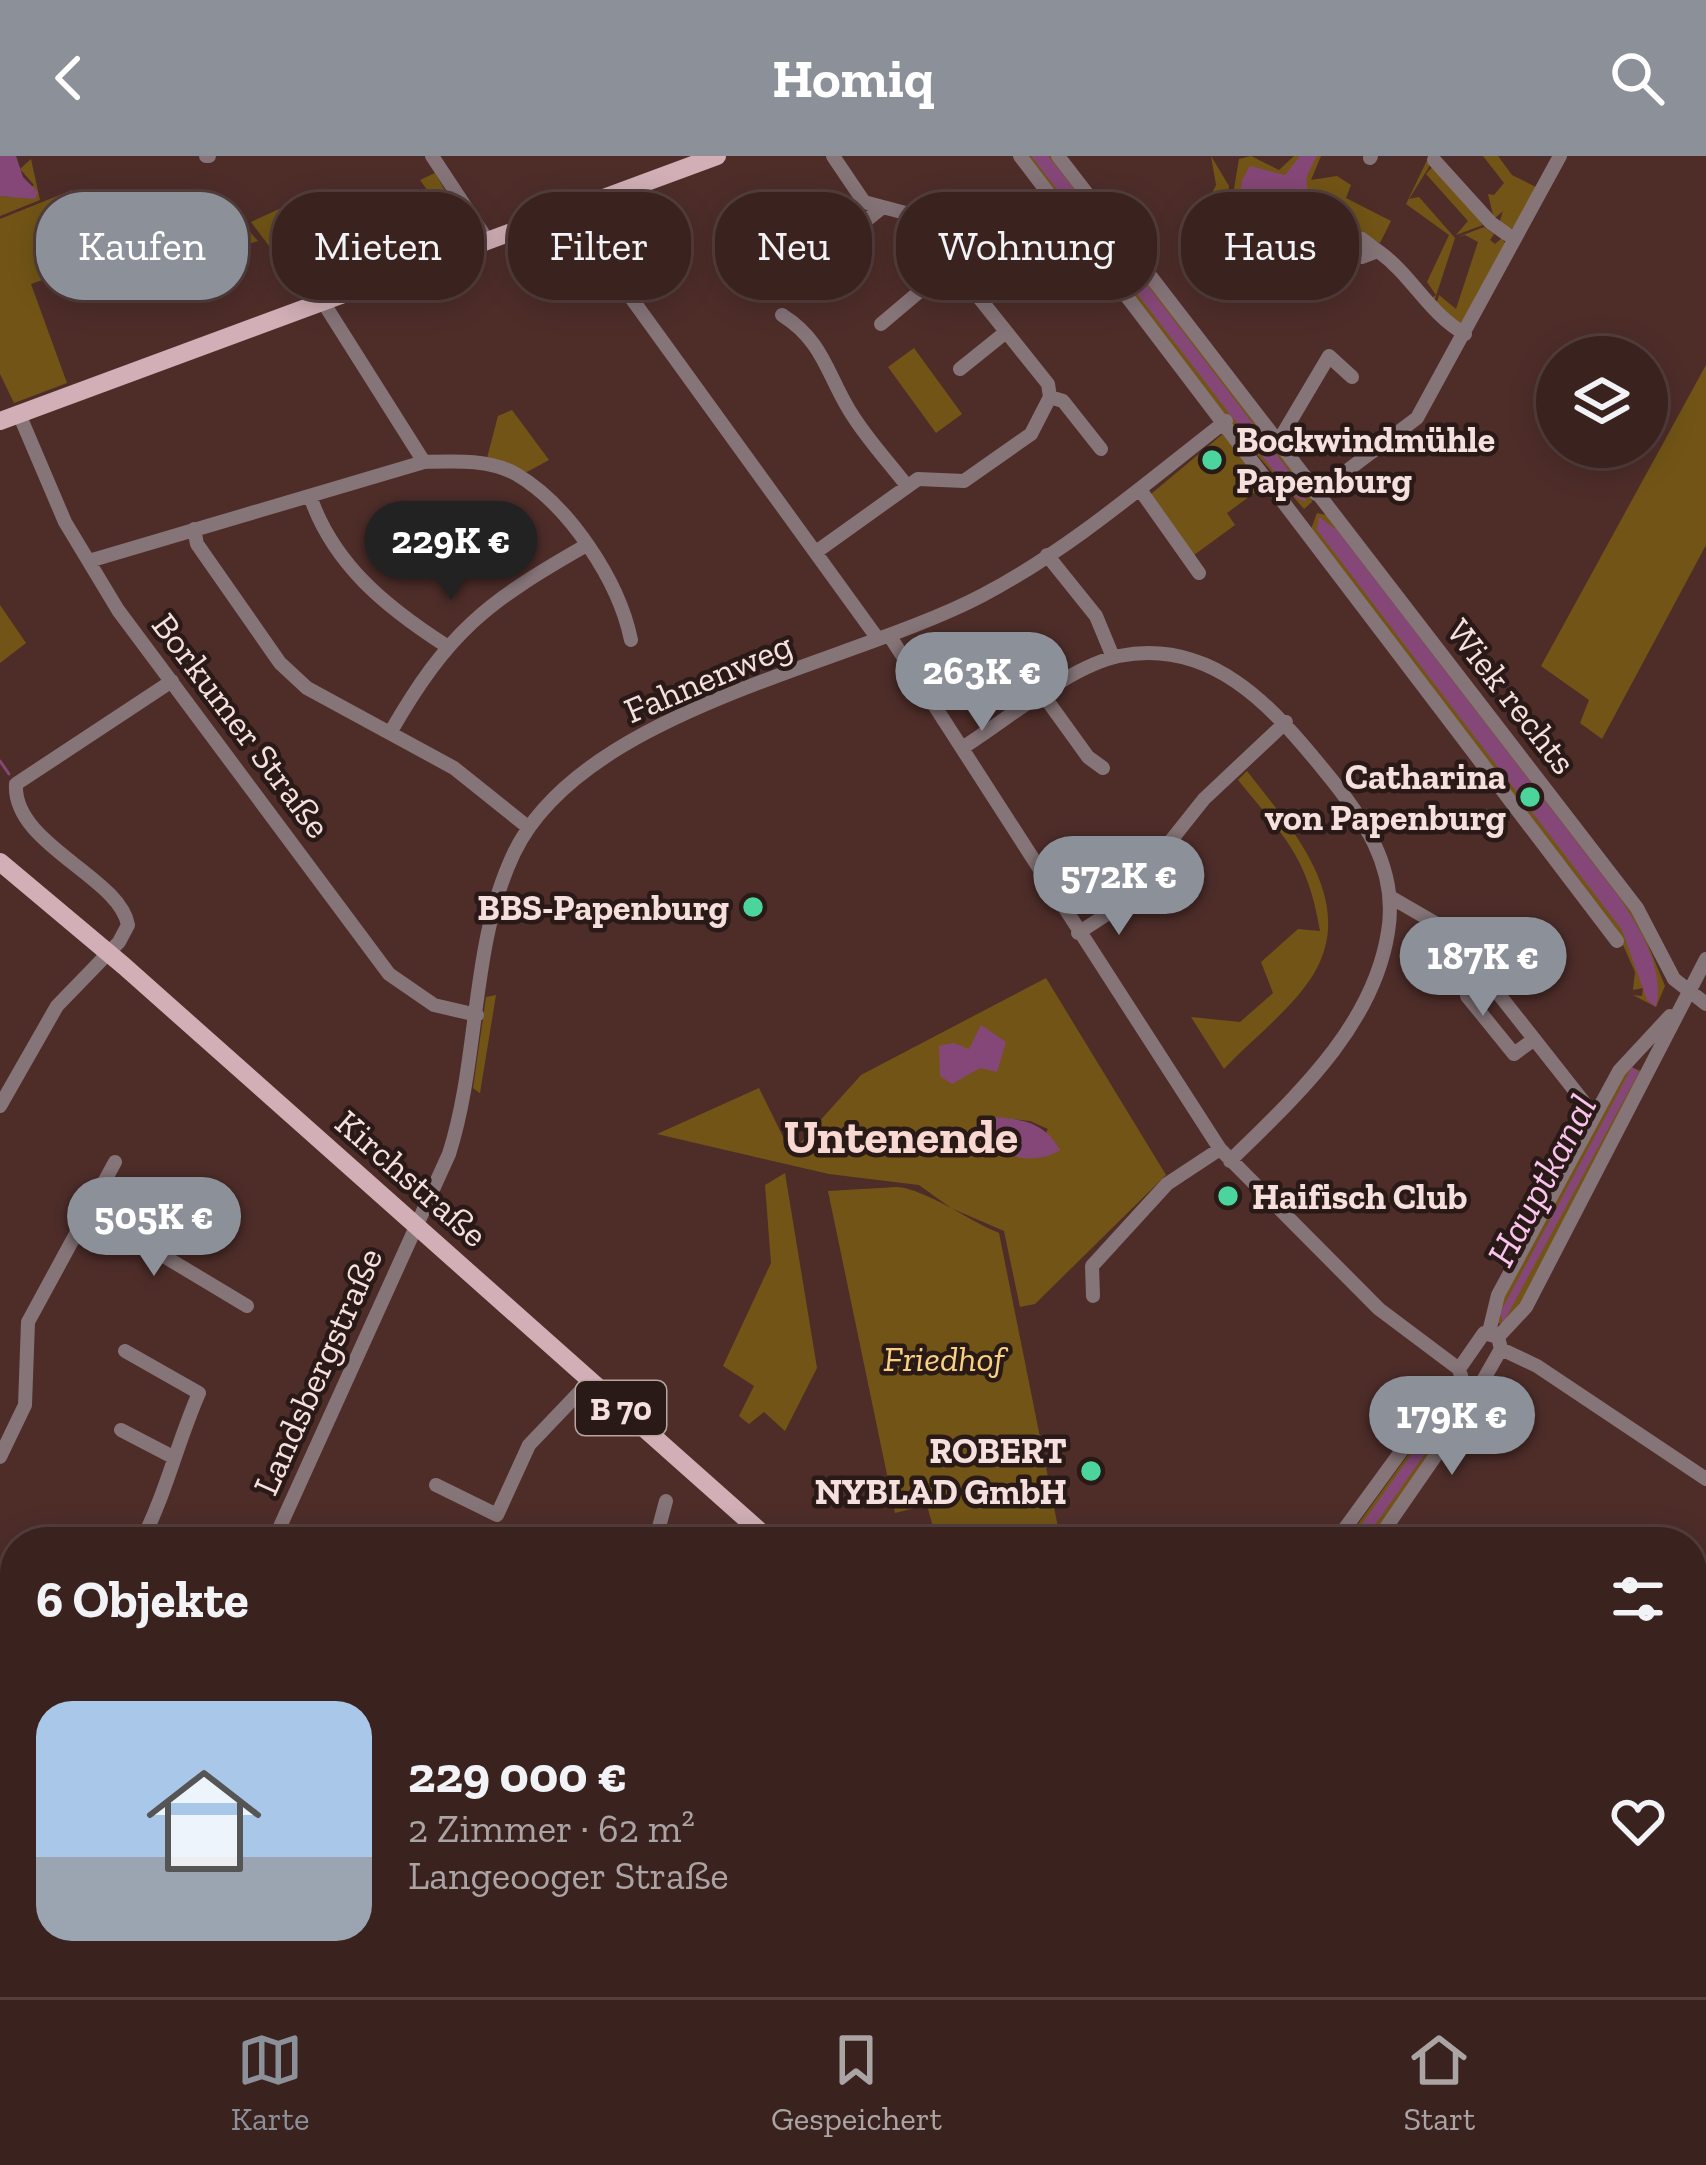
<!DOCTYPE html>
<html lang="de">
<meta charset="utf-8">
<style>
:root{--surface:#3a221f;--page:#412a28;--text:#f1f3f6;--muted:#aba4a4;--line:#543f3d;--accent:#8c9099}
body{margin:0;font-family:"Zilla Slab",serif;background:var(--page);color:var(--text);height:100vh;display:flex;flex-direction:column;font-size:45px;white-space:nowrap}
*{box-sizing:border-box;margin:0}
p{font-size:39px;color:var(--muted)}
.icon{flex:none;width:66px;height:66px;fill:none;stroke:currentColor;stroke-width:2;stroke-linecap:round;stroke-linejoin:round}
.map{position:relative;flex:1;overflow:hidden}
.drawer{position:absolute;left:0px;top:1371px;width:1707px;height:471px;display:flex;flex-direction:column;background:var(--surface);border-radius:48px 48px 0 0;box-shadow:0 6px 30px #0003,0 0 0 3px var(--line)}
.drawer>*{flex:none}
.top-card{position:absolute;left:36px;top:36px;width:1635px;height:108px;display:flex;gap:24px}
.controls{position:absolute;left:1536px;top:180px;display:grid;gap:24px}
.controls a{display:grid;place-items:center;width:132px;height:132px;border-radius:50%;background:var(--surface);box-shadow:0 6px 30px #0003,0 0 0 3px var(--line);font-size:60px}
.price{position:absolute;translate:-50% -102px;padding:0 27px;border-radius:42px;background:var(--accent);color:#fff;font-size:39px;line-height:78px;filter:drop-shadow(0 3px 6px #0008)}
.price::after{content:'';position:absolute;left:50%;top:72px;width:36px;height:27px;margin-left:-18px;background:inherit;clip-path:polygon(0 0,100% 0,50% 100%)}
.price.current{background:#222;color:#fff}
ul{padding:0;list-style:none}
li{display:flex;align-items:center;gap:36px;height:300px;padding:0 36px}
li+li{border-top:3px solid var(--line)}
li span{display:grid;place-items:center;flex:none;width:336px;height:240px;border-radius:36px;color:#555}
li>.icon{margin-inline-start:auto}
span .icon{width:144px;height:144px;fill:#fffc;stroke-width:1}
li b{font-size:51px}
h2{display:flex;justify-content:space-between;align-items:center;height:144px;padding:0 36px;font-size:51px}
.pill{padding:0 42px;border-radius:48px;background:var(--surface);box-shadow:0 6px 30px #0003,0 0 0 3px var(--line);font-size:42px;line-height:108px}
.pill.current{background:var(--accent);color:#fff}
header{display:flex;justify-content:space-between;align-items:center;height:156px;padding:0 36px;background:var(--accent);color:#fff;font-size:54px;font-weight:700}
.tabs{display:flex;justify-content:space-around;align-items:center;height:168px;border-top:3px solid var(--line);background:var(--surface);font-size:33px;color:var(--muted)}
.tabs a{display:grid;justify-items:center;gap:6px}
.tabs .current{color:var(--accent)}
.map>svg:first-child{display:block}
.green{fill:#725516;fill-rule:evenodd}
.water{fill:#854777}
.lines{fill:none;stroke-linecap:round;stroke-linejoin:round}
.stream{stroke:#854777;stroke-width:3}
.minor{stroke:#857478;stroke-width:14}
.major{stroke:#d2afb7;stroke-width:18}
.poi-dot{fill:#4bd49b;stroke:#291a18;stroke-width:4.5}
.labels{text-anchor:middle;stroke-width:9;stroke-linejoin:round;paint-order:stroke}
.shield{fill:#291a18;stroke:#b8a5a2;stroke-width:3}
.shield-label{font-size:33px;font-weight:bold;fill:#f6e0dd}
.poi-label{font-size:36px;font-weight:bold;fill:#f6e0dd;stroke:#291a18;text-anchor:end}
.street-label{font-size:36px;fill:#f6e0dd;stroke:#291a18}
.park-label{font-size:36px;font-style:italic;fill:#fad081;stroke:#291a18}
.water-label{font-size:39px;font-style:italic;fill:#fbc4ec;stroke:#291a18}
.district-label{font-size:48px;font-weight:bold;fill:#fad8d2;stroke:#291a18}
</style>
<header><svg class="icon" aria-label="back" viewBox="0 0 24 24"><path d="M15 5l-7 7 7 7"/></svg>Homiq<svg class="icon" aria-label="search" viewBox="0 0 24 24"><circle cx="10" cy="10" r="6"/><path d="M15 15l6 6"/></svg></header>
<div class="map">
<svg width="1706" height="1841" viewBox="0 0 1706 1841">
<rect width="100%" height="100%" fill="#4e2d29"/>
<path class="green" d="M1023,0H1051L1309,335L1312,346L1304,353L1227,264Z
M1211,0L1229,30L1226,64L1254,96L1280,99L1295,89L1320,53L1332,67L1321,63L1285,127L1265,115L1255,134L1197,67L1216,29Z
M1251,0L1279,14L1294,0H1321L1311,24L1337,20L1351,29L1346,42L1391,65L1380,87L1334,62L1319,47C1301,70 1288,107 1254,91L1229,62L1239,3Z
M1429,0V11L1409,43L1419,41L1455,82L1433,149L1429,144L1436,139L1427,126L1449,79L1406,48Z
M1483,0H1498L1512,19L1536,31L1514,73L1499,68L1503,55L1494,63L1488,38L1494,39L1504,27Z
M31,3L40,44L0,60V40L16,41L34,29L20,13Z
M1431,12L1442,16L1483,69L1456,79L1468,65L1426,18Z
M435,17L458,57L461,82L420,24Z
M72,34L107,87L77,112L31,128L67,227L14,247L0,218V63Z
M290,48L308,71L272,94L251,66Z
M235,59L258,85C228,95 194,86 162,91Z
M1484,71L1494,78L1490,84L1495,88L1502,82L1506,89L1461,169L1435,152L1439,139L1456,153L1478,86L1465,79L1458,81Z
M914,192L962,258L936,277L888,211Z
M1706,209V389L1602,583L1580,567L1589,544L1541,510Z
M512,254L549,304L525,317L487,302L498,260Z
M1224,277L1265,329L1227,357L1235,369L1194,399L1151,338Z
M1317,357L1326,359L1617,733L1640,769L1665,830L1656,851L1633,839L1642,840L1643,832L1633,834L1635,816L1615,771L1311,373Z
M0,449L26,487L0,507Z
M1247,615C1290,671 1359,744 1313,819C1292,853 1251,884 1224,913L1191,861L1240,866L1273,837L1261,806L1298,773L1320,775C1308,701 1284,680 1238,624Z
M1046,822L1166,1019L1035,1148L1020,1151L1004,1075L951,1052L919,1029L829,1018L657,978L759,932L791,997L861,919ZM982,960L1030,965L1048,973L1033,1001L1020,997Z
M496,839L480,937L485,941L473,932L486,841Z
M1628,910L1641,915L1527,1144L1504,1170L1493,1164L1496,1150Z
M785,1017L817,1212L785,1275L764,1256L749,1268L739,1260L754,1230L723,1210L771,1107L765,1029Z
M897,1031C928,1034 967,1064 999,1077L1061,1386H937L927,1349L895,1357L828,1035Z
M1452,1237L1465,1245L1453,1266L1367,1386H1345L1431,1267L1430,1261Z
M1692,1717L1706,1729V1841L1685,1827H1692Z"/>
<path class="water" d="M0,0H16L23,21L38,36L35,43L0,40Z
M1031,0H1048L1061,16L1293,320L1307,346L1293,340Z
M1300,0H1317C1299,33 1310,20 1308,48C1307,60 1293,74 1286,83L1257,89L1238,59L1242,24L1250,10L1285,19Z
M1319,361L1337,374L1619,741C1640,772 1665,813 1656,851L1647,844L1622,774L1317,374Z
M981,869L1006,886L997,916L980,912L952,928L940,920L939,890L954,887L969,893Z
M1632,911L1639,916L1503,1167L1500,1157Z
M982,960C1017,963 1042,962 1060,994C1032,1012 990,999 977,972Z
M1453,1240L1460,1248L1363,1386H1349Z
M841,1827H925L826,1841H694Z"/>
<g class="lines">
<path class="stream" d="M0,605L9,618"/>
<path class="minor" d="M206,0H209
M432,0L488,85
M1020,0L1617,785
M1058,0L1637,752L1674,823L1706,848
M1370,2L1371,0
M1434,4L1491,67L1514,83
M569,56L878,483
M828,95L879,54
M1378,95L1362,83L1353,92L1362,101L1378,95C1412,119 1428,157 1465,178
M323,146L424,306
M782,159C822,184 827,217 848,252C864,280 888,305 907,330
M881,168L952,108
M960,213L1006,176
M1050,241L1063,245L1101,293
M19,258L65,366L118,454L389,818L434,849L477,859
M1278,286L1329,200L1352,221
M1141,335L1199,417
M1316,338L1417,262L1560,0
M310,340C333,408 386,451 445,489
M194,373L197,388L280,507L307,532L454,612L529,672
M816,396L918,323L964,325L1031,278L1050,241L1048,228L913,59L864,46L833,0
M1047,399L1096,460L1113,501
M89,405L424,306C455,305 489,303 516,318C569,349 619,425 631,484
M889,479L1220,993L1379,1153L1459,1213
M1044,540L1088,601L1103,612
M390,577C448,476 485,447 585,390
M962,592C1005,565 1070,510 1119,500C1211,482 1271,549 1323,613C1362,660 1399,711 1388,776C1373,871 1295,941 1230,1005
M1392,742L1449,775L1594,959
M1078,777L1118,751L1204,643L1286,566
M1484,824L1467,840L1514,898L1533,884
M0,950L57,850L119,786L128,769C120,721 12,688 16,628L172,525
M87,1054L247,1150
M1093,1140L1092,1110L1167,1028L1220,993
M1489,1176L1498,1139L1619,915L1670,860
M1484,1177L1498,1181L1501,1193L1481,1228L1464,1230L1459,1213Z
M1498,1181L1526,1151L1706,803
M1501,1193L1537,1210L1706,1323
M125,1195L199,1237C177,1287 166,1338 141,1386
M121,1274L171,1300
M0,1301L25,1249L28,1166L115,1006
M436,1329L497,1359L529,1289L590,1225
M273,1386L449,998C480,901 470,789 514,697C583,553 850,509 983,439C1072,392 1147,326 1226,265
M655,1386L666,1345
M1335,1386L1437,1246L1460,1227
M1376,1386L1461,1263L1469,1231
M0,1506L15,1503
M1692,1516L1706,1527
M1692,1654L1706,1664
M0,1721L15,1722
M262,1827L264,1841
M564,1827L565,1841
M1091,1827L1097,1841
M1326,1827L1334,1841
M52,1841L53,1827
M620,1841L764,1827
M868,1841L961,1827"/>
<path class="major" d="M0,265L717,0
M0,706L124,810L772,1386
M1190,1827L1203,1841"/>
</g>
<g class="poi-dot">
<circle cx="1212" cy="304" r="12"/>
<circle cx="1530" cy="641" r="12"/>
<circle cx="753" cy="751" r="12"/>
<circle cx="1228" cy="1040" r="12"/>
<circle cx="1091" cy="1315" r="12"/>
</g>
<g class="labels">
<rect class="shield" x="576" y="1225" width="90" height="54" rx="9"/>
<g class="shield-label">
<text x="621" y="1264">B 70</text>
</g>
<g class="poi-label">
<text x="1236" y="296" text-anchor="start">Bockwindmühle<tspan x="1236" dy="41">Papenburg</tspan></text>
<text x="1506" y="633">Catharina<tspan x="1506" dy="41">von Papenburg</tspan></text>
<text x="729" y="764">BBS-Papenburg</text>
<text x="1252" y="1053" text-anchor="start">Haifisch Club</text>
<text x="1067" y="1307">ROBERT<tspan x="1067" dy="41">NYBLAD GmbH</tspan></text>
</g>
<g class="street-label">
<text transform="translate(708 521) rotate(-23)" y="13">Fahnenweg</text>
<text transform="translate(1512 540) rotate(52)" y="13">Wiek rechts</text>
<text transform="translate(242 569) rotate(53)" y="13">Borkumer Straße</text>
<text transform="translate(412 1022) rotate(41)" y="13">Kirchstraße</text>
<text transform="translate(317 1215) rotate(-66)" y="13">Landsbergstraße</text>
</g>
<g class="park-label">
<text x="944" y="1215">Friedhof</text>
</g>
<g class="water-label">
<text transform="translate(1541 1024) rotate(-62)" y="14">Hauptkanal</text>
</g>
<g class="district-label">
<text x="901" y="997">Untenende</text>
</g>
</g>
</svg>
<div class="controls">
<a><svg class="icon" aria-label="layers" viewBox="0 0 24 24"><path d="M12 4l9 5-9 5-9-5zM3 14l9 5 9-5"/></svg></a>
</div>
<b class="price current" style="left:451px;top:447px">229K €</b>
<b class="price" style="left:982px;top:578px">263K €</b>
<b class="price" style="left:1119px;top:782px">572K €</b>
<b class="price" style="left:1483px;top:863px">187K €</b>
<b class="price" style="left:154px;top:1123px">505K €</b>
<b class="price" style="left:1452px;top:1322px">179K €</b>
<div class="top-card">
<a class="pill current">Kaufen</a>
<a class="pill">Mieten</a>
<a class="pill">Filter</a>
<a class="pill">Neu</a>
<a class="pill">Wohnung</a>
<a class="pill">Haus</a>
</div>
<section class="drawer">
<h2>6 Objekte<svg class="icon" aria-label="filters" viewBox="0 0 24 24"><path d="M4 7h16M4 17h16"/><circle cx="9" cy="7" r="2"/><circle cx="15" cy="17" r="2"/></svg></h2>
<ul>
<li><span style="background:linear-gradient(#a9c7e8 65%,#9aa5b1 0)"><svg class="icon" aria-label="home" viewBox="0 0 24 24"><path d="M3 11l9-7 9 7M6 9v11h12V9"/></svg></span><div><b>229 000 €</b><p>2 Zimmer · 62 m²</p><p>Langeooger Straße</p></div><svg class="icon" aria-label="heart" viewBox="0 0 24 24"><path d="M12 20l-8-8c-3-5 5-10 8-4 3-6 11-1 8 4z"/></svg></li>
</ul>
</section>
</div>
<nav class="tabs">
<a class="current"><svg class="icon" aria-label="map" viewBox="0 0 24 24"><path d="M3 6l6-2 6 2 6-2v14l-6 2-6-2-6 2zM9 4v14M15 6v14"/></svg>Karte</a>
<a><svg class="icon" aria-label="saved" viewBox="0 0 24 24"><path d="M7 4h10v16l-5-4-5 4z"/></svg>Gespeichert</a>
<a><svg class="icon" aria-label="home" viewBox="0 0 24 24"><path d="M3 11l9-7 9 7M6 9v11h12V9"/></svg>Start</a>
</nav>
